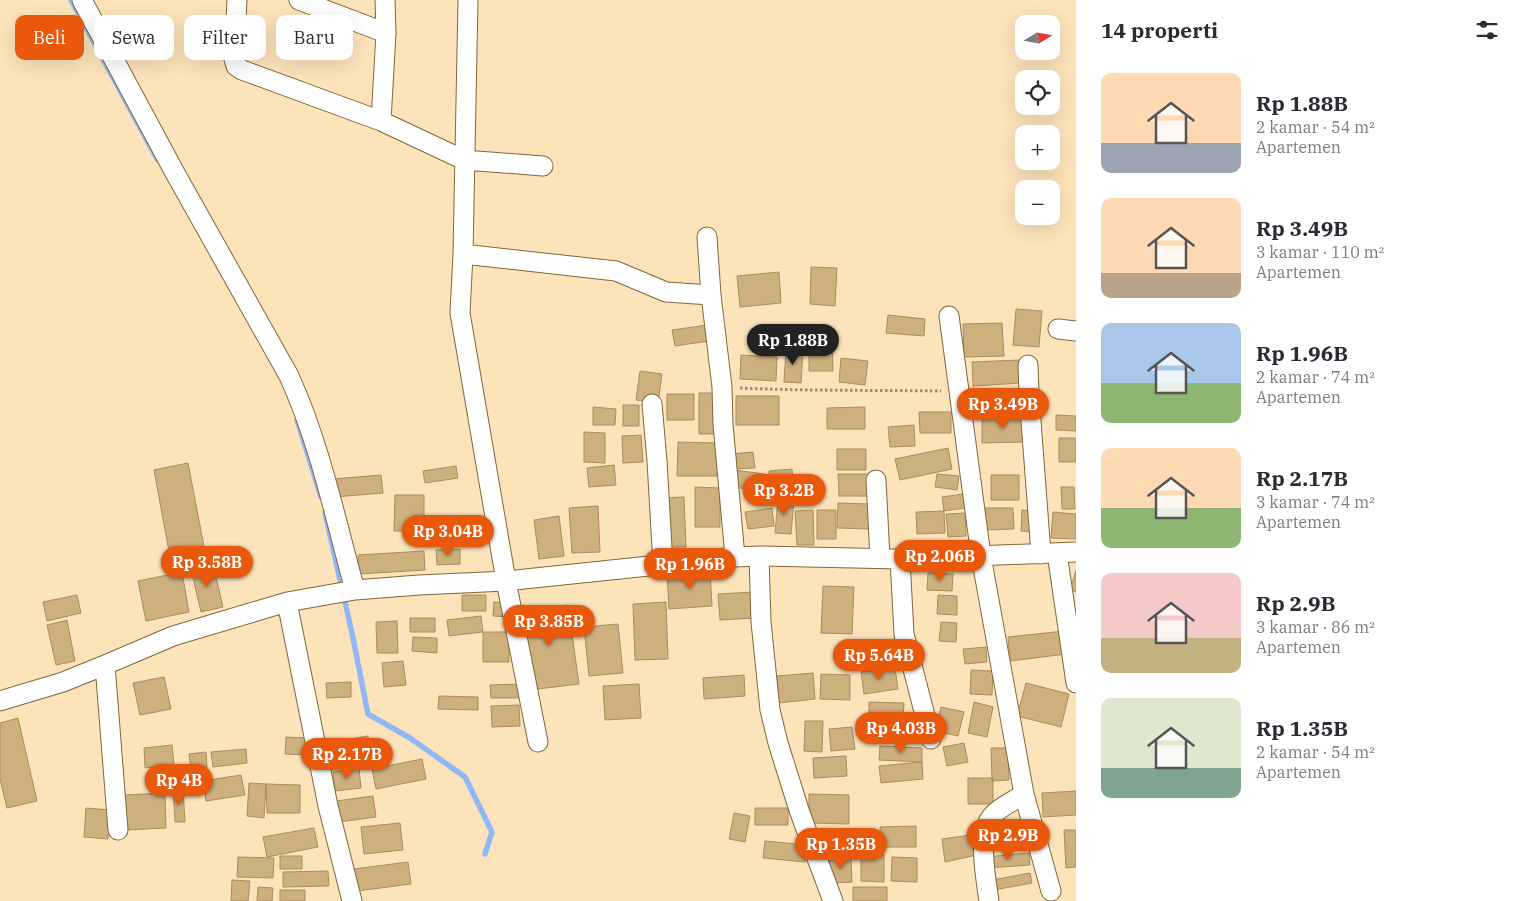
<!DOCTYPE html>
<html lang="id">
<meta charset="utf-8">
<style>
:root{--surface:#fff;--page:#f7f7f7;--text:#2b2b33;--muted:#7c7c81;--accent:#ea580c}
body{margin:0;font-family:"IBM Plex Serif",serif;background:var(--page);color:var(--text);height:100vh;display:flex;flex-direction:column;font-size:19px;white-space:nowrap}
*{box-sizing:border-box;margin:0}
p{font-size:16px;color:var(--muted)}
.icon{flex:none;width:28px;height:28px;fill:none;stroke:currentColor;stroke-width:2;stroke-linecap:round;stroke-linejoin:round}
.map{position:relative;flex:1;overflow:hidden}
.side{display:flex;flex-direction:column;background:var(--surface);width:450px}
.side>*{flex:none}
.banner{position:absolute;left:15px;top:15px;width:475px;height:45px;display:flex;gap:10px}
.needle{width:32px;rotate:79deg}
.tools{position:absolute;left:1015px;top:15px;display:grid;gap:10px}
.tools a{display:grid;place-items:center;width:45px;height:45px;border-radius:10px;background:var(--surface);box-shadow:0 5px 20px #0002;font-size:25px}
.price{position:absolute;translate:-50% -42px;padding:0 11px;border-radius:18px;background:var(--accent);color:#fff;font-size:16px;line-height:32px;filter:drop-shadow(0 1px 2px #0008)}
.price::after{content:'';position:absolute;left:50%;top:30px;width:15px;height:11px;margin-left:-8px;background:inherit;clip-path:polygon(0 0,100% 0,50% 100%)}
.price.active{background:#222;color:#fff}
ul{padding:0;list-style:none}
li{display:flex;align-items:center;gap:15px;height:125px;padding:0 25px}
li span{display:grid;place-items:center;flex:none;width:140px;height:100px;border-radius:10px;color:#555}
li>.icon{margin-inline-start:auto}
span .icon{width:60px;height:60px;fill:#fffc;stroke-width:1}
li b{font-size:21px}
h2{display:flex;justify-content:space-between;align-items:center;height:60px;padding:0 25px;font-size:21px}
.tag{padding:0 18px;border-radius:10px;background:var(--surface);box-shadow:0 5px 20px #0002;font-size:18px;line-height:45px}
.tag.active{background:var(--accent);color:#fff}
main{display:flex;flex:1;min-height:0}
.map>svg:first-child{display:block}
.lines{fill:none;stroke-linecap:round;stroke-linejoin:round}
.stream{stroke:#90b8f6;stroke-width:5.5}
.building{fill:#ceaf7e;stroke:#ab8d5c}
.minor-casing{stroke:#826636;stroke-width:21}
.path{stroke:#9f8c6c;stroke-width:3;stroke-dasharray:2.5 2.5;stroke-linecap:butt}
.minor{stroke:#fff;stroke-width:19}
</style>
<main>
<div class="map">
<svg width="1076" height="901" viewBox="0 0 1076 901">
<rect width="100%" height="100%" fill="#fce3ba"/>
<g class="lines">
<path class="stream" d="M71,0L157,159
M297,420L321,497
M325,513L352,633L368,714L410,738L465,777L492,832L485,854"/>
</g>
<path class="building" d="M811,267L837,268L835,306L810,304Z
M779,272L781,303L740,307L737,276Z
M1016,309L1042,311L1039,347L1013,345Z
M888,315L925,319L924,336L886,333Z
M1002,323L1004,356L964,357L963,324Z
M707,325L709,341L675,346L672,330Z
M809,328H832L833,371H809Z
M786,349L803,350L801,383L784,382Z
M741,355L777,357L776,381L740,379Z
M841,358L868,361L865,385L839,382Z
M1020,360L1021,383L973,386L972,362Z
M640,371L662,374L658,403L636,400Z
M699,393H714V434H699Z
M667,394H694V420H667Z
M736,396H779V425H736Z
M623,405H639V426H623Z
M593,407L616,409L615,425H593Z
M865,407V429H827V408Z
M919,412H951V433H920Z
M1056,415L1076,416V431L1056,430Z
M982,417H1024L1025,442L982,443Z
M914,425L915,446L890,447L888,427Z
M584,432L605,433V463L584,462Z
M641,435L643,462L623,463L622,436Z
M1059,438H1076V462H1059Z
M678,442L718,443L717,476H677Z
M948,448L952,469L900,480L895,459Z
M837,449H866V470H837Z
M753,452L755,468L732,469L731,454Z
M188,463L207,562L172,568L154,470Z
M614,465L616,485L589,487L587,468Z
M456,466L458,478L425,483L423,471Z
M792,469L794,492L770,494L769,471Z
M735,470L764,474L761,491L733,487Z
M838,474H869L870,496H839Z
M937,474L959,476L957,490L935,487Z
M381,475L383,493L334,497L333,479Z
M991,475H1019V500H991Z
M695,487L720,488V527H695Z
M1061,487H1074L1075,509H1062Z
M963,494L965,508L944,511L942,497Z
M395,495H424V531H394Z
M684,497L686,547H663L661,498Z
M778,499L794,500L791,534L775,533Z
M838,503L871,504L870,529L837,528Z
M598,506L600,552L572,553L569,508Z
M772,508L774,526L748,529L745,512Z
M985,508H1013L1014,529L985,530Z
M813,510L814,545H797L795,511Z
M817,510H836V539H817Z
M1022,510L1032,511L1031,532L1021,531Z
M944,511L945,533L917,534L916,512Z
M1053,512L1076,514V539L1051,538Z
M965,513L966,536L948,537L946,514Z
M471,516L473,538L437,541L435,519Z
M559,516L564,556L539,559L534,520Z
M460,549V564L437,565L436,550Z
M424,551L425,570L359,574L358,555Z
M213,564L223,607L201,612L191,569Z
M710,570L712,606L669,609L667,573Z
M1076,570V592L1070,590Z
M182,572L189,612L146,621L138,581Z
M928,573L953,574L952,591L927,590Z
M823,586L854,587L852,634L821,633Z
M753,592L755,618L720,620L718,594Z
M77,595L81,613L47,621L43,602Z
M462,595H486V611H462Z
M938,595L957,596V615L937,614Z
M494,602L509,603L508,617L493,616Z
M666,602L668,659L635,660L633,604Z
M568,605L579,684L530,690L519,611Z
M481,616L483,632L449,636L447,620Z
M410,618H435V632H410Z
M67,620L75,661L56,665L47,625Z
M397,621L398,653H377L376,622Z
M941,622L957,623L956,642L939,641Z
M618,624L623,673L589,676L584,627Z
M1064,631L1067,654L1010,661L1008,637Z
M483,632H509V662H483Z
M413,637L437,638V653L412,651Z
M986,647L987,662L965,664L963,649Z
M403,661L406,685L384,687L382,663Z
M895,668L898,689L864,694L861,672Z
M971,670L993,671L992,695L970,694Z
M813,673L815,699L779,703L777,676Z
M821,674L850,675V700L820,699Z
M744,675L745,696L704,699L703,678Z
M164,677L171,709L140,715L133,683Z
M351,682V697L327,698L326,683Z
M1026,683L1069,694L1061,727L1017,716Z
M520,684V698H491L490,685Z
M639,684L641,718L605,720L603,686Z
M439,696L478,697V710L438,709Z
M869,702L904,703L903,721L869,720Z
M974,702L993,707L987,737L968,733Z
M519,705L520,726L492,727L491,706Z
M941,707L964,712L958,736L935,731Z
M18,718L37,801L7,808L0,779V723Z
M805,721H823L822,752L804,751Z
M852,727L855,749L831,751L829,729Z
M368,736L371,757L338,762L334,742Z
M286,737L308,738V755L285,754Z
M964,743L968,762L947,766L943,747Z
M172,745L174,765L145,768L144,748Z
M880,746L922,748V762L879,760Z
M991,748H1008L1009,780L992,781Z
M246,749L247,763L213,767L211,752Z
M206,752L207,768L191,770L189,754Z
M846,756L847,776L814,778L813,758Z
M422,759L426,779L376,789L372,769Z
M922,762L923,779L881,783L879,766Z
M359,769L361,788L335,791L333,772Z
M241,775L245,795L206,801L203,781Z
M968,778H993V804H968Z
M249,783L266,784L264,818L247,816Z
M266,784L300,785V813H267Z
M173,789H183L185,822H175Z
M1076,791V815L1043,817L1042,793Z
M165,793L166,828L126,830L125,795Z
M809,794L849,795V824L809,823Z
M373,796L376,817L340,822L336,801Z
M86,808L110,810L108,839L84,837Z
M755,808H788V825H755Z
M734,813L750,816L745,842L729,839Z
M400,823L403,850L364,854L361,827Z
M916,826V847H880V827Z
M314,828L318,847L267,857L263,837Z
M1064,830H1076V867L1066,868Z
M978,834L981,854L945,862L942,839Z
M765,841L807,845L805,862L763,858Z
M1029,853L1030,865L987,868L986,857Z
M861,854L884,855V882L861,881Z
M280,856H302V869H280Z
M238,857L274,858L273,878L237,877Z
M892,857L917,858V882L891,881Z
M851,858L852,882L831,883L829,859Z
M408,862L411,884L357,891L354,869Z
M328,871L329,886L283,887V872Z
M1030,873L1032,883L994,890L992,880Z
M232,880L250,881L248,901H231Z
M258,887L273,888L272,901H257Z
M853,887H887V901H853Z
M280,890H305V901H280Z"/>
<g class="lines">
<g class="minor-casing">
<path id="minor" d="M82,0L175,173L289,376C320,444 335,518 355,590
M237,0L234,59L236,66L242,70L381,121L464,160L543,166
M299,0L386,33
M468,0L463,254L460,313L506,581L538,742
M381,121L386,33L385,0
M707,237L711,295L722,387L723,424L735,557
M463,254L616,271L666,292L711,295
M949,316L981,556L1024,794C1014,801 999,807 992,816C977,833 986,880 989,901
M1058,329L1076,331
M1028,365L1029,394L1041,554
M652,404L657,461L663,565
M876,480L880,558
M1057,553L1076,683
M759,556L761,622L770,710L778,743L800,813L833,901
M900,559L904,634L931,739
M287,602L328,806L352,901
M105,665L118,830
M0,701L63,682L105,665L173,636L287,602L355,590L419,585L506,581L735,557L759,556L900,559L1076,552
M1024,794L1051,891"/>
</g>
<path class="path" d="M740,388C807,391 874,390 941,391
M978,393L1011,394"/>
<use href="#minor" class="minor"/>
</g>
</svg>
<div class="tools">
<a><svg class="needle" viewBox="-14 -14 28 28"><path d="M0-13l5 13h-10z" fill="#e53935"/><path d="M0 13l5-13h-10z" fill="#7c7c81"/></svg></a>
<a><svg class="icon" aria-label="locate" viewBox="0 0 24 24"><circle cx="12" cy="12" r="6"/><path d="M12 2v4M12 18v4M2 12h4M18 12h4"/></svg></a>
<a>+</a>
<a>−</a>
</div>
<b class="price active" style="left:793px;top:366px">Rp 1.88B</b>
<b class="price" style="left:1003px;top:430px">Rp 3.49B</b>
<b class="price" style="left:784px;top:516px">Rp 3.2B</b>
<b class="price" style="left:448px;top:557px">Rp 3.04B</b>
<b class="price" style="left:940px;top:582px">Rp 2.06B</b>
<b class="price" style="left:207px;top:588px">Rp 3.58B</b>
<b class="price" style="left:690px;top:590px">Rp 1.96B</b>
<b class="price" style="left:549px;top:647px">Rp 3.85B</b>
<b class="price" style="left:879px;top:681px">Rp 5.64B</b>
<b class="price" style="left:901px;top:754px">Rp 4.03B</b>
<b class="price" style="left:347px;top:780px">Rp 2.17B</b>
<b class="price" style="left:179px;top:806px">Rp 4B</b>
<b class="price" style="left:1008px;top:861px">Rp 2.9B</b>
<b class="price" style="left:841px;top:870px">Rp 1.35B</b>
<div class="banner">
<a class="tag active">Beli</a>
<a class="tag">Sewa</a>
<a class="tag">Filter</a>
<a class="tag">Baru</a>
</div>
</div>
<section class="side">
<h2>14 properti<svg class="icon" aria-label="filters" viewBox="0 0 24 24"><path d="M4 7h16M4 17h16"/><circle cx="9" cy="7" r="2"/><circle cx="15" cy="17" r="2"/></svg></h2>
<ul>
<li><span style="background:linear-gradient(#ffd9b3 70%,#9aa5b1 0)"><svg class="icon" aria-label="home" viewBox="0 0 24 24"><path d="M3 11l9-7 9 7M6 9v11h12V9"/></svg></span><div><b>Rp 1.88B</b><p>2 kamar · 54 m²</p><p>Apartemen</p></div></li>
<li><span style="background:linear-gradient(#ffd9b3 75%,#b9a48a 0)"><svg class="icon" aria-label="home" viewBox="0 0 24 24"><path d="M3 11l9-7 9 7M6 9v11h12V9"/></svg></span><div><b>Rp 3.49B</b><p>3 kamar · 110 m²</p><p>Apartemen</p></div></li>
<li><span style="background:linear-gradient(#a9c7e8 60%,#8fb573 0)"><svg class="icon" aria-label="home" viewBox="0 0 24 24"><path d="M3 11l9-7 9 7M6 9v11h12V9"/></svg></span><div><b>Rp 1.96B</b><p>2 kamar · 74 m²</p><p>Apartemen</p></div></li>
<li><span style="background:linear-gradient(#ffd9b3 60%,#8fb573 0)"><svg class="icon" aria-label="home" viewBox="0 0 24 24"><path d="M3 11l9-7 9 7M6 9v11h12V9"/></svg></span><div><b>Rp 2.17B</b><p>3 kamar · 74 m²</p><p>Apartemen</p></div></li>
<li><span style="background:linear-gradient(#f6c9c9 65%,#c2b280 0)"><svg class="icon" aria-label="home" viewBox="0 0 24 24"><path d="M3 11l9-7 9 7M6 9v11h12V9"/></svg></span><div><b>Rp 2.9B</b><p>3 kamar · 86 m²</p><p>Apartemen</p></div></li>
<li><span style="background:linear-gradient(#dfe7d0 70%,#7fa58c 0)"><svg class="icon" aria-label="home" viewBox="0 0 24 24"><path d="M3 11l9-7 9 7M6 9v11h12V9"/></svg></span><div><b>Rp 1.35B</b><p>2 kamar · 54 m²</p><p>Apartemen</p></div></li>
</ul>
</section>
</main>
